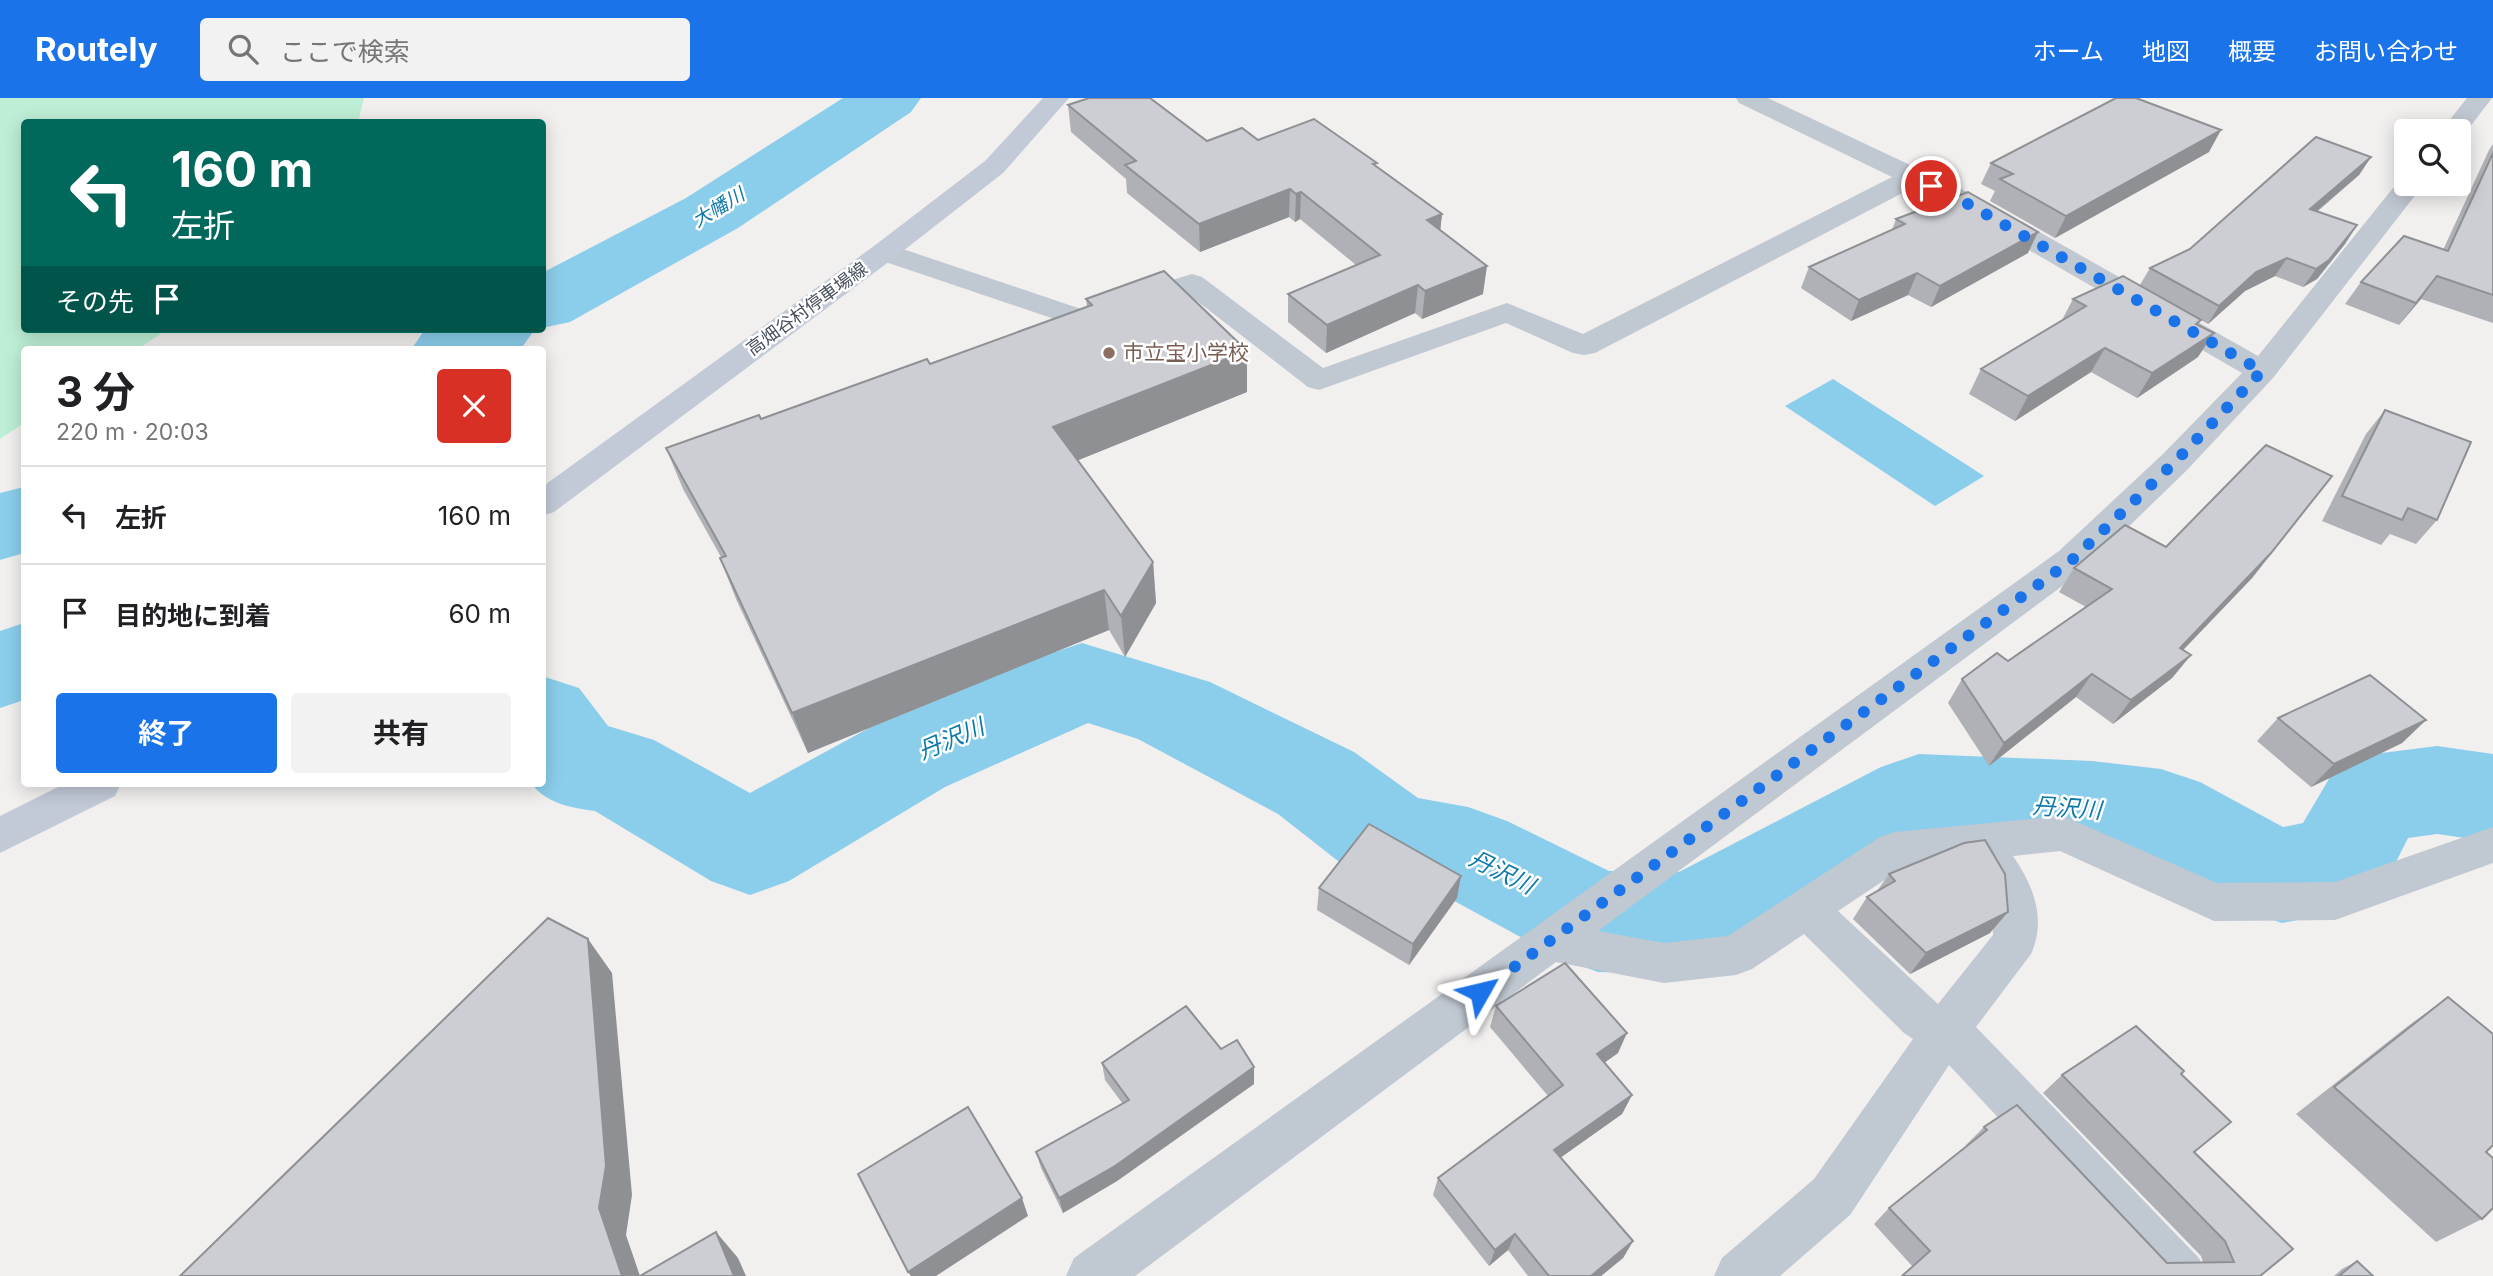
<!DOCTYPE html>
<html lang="ja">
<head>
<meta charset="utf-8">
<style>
  :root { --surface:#fff; --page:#f2f2f2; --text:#202124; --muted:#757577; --line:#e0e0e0; --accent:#1a73e8 }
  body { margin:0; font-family:Inter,"Noto Sans JP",sans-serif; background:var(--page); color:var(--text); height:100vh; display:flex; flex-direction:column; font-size:26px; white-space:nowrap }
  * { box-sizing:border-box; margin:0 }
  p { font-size:23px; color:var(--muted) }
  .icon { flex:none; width:38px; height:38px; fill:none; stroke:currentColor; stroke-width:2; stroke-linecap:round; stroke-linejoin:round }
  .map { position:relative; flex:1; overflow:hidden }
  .details { position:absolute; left:21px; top:248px; width:525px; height:441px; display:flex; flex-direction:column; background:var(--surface); border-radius:7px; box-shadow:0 4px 18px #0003 }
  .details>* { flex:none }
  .banner { position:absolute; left:21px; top:21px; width:525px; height:214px; border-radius:7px; box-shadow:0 4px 18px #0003; background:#00695c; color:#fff; overflow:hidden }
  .buttons { position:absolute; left:2394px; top:21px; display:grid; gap:14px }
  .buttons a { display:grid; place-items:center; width:77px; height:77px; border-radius:7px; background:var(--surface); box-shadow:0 4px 18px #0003; font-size:35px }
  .pin { position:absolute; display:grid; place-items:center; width:60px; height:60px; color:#fff; margin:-30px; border:4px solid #fff; border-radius:50%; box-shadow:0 2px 7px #0007 }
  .me { position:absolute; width:77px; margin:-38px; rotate:53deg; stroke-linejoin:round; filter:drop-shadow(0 0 5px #0008) }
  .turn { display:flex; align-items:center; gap:24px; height:147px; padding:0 35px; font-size:32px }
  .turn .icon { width:91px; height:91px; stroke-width:2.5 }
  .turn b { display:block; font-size:49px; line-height:60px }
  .then { display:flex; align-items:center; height:66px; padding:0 35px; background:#0003; gap:14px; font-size:26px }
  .round { display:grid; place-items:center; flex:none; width:74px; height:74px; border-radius:7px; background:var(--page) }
  .summary { display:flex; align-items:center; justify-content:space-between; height:119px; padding:0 35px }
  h1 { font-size:42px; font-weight:700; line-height:52px }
  .primary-button { display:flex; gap:14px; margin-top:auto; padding:14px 35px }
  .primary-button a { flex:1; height:80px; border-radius:7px; background:var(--accent); color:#fff; font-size:28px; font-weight:700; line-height:80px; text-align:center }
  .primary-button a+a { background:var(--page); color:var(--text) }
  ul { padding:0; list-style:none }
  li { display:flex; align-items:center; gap:21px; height:98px; padding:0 35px; border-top:2px solid var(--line) }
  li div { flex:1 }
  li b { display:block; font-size:26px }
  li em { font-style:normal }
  header { display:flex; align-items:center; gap:42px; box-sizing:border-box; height:98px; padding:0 35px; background:var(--accent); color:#fff }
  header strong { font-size:33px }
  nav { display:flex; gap:38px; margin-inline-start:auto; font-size:24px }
  .search { width:490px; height:63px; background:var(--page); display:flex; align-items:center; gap:18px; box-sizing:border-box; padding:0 24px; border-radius:7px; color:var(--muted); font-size:26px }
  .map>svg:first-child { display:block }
</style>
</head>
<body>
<header>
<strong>Routely</strong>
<div class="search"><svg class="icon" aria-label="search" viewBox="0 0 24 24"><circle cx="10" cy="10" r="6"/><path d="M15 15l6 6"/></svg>ここで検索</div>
<nav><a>ホーム</a><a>地図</a><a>概要</a><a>お問い合わせ</a></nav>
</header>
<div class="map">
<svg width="2493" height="1178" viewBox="0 0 2493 1178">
  <rect width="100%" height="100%" fill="#f2efef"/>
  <!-- green -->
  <path fill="#beefd6" d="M0,0h364l-6,24h-334v207h144l-32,21h-112v73l-24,16z"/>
  <!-- water -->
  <path fill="#8bceeb" d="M1833,281l151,97 -49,30 -150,-100z"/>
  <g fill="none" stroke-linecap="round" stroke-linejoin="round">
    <!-- river -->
    <g fill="#8bceeb" fill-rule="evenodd">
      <path d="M843,0h78l-10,14 -173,116 -168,94 -28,6v-55l144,-75z"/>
      <path d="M431,231h104l-12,17 -8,4h-104l12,-18z"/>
      <path d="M24,389v66l-24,7v-67z"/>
      <path d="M24,525v77l-24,8v-77z"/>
      <path d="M1082,545l128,39 144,70 64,46 50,9 39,14 102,50 70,1 202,-105 38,-13 173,7 69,8 39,13 83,45 20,-4 33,-56 38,-13 63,-8 56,8v88l-56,-8 -29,4 -30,60 -40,14 -56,11 -77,-28 -64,-38 -49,-6 -158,-8 -202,116 -41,15 -93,-2 -41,-15 -112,-61 -54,-11 -39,-13 -74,-58 -140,-75 -50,-16 -143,64 -156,94 -39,14 -39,-14 -116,-70c-23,-3 -50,-8 -63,-27h10v-108l37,12 29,38 46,14 96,53 121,-66 175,-72z"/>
    </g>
    <!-- minor -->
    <g fill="#c0c8d1" fill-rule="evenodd">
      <path d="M1736,0h32l210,99 280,159 143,-178 5,-1v7h18l-151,194 -86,92 -102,99 -487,362 66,12 64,-7 152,-99 15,-5 168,-16 154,67 118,-1 158,-55v36l-158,57 -121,1 -154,-70 -47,5c20,29 34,63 18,98l-55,73 223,231 8,18h-61l-197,-211 -99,150 -70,61h-66l8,-18 92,-79 99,-140 -9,-6 -100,-99 -52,35 -16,6 -72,8 -108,-21 -421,314h-69l8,-18 985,-707 104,-97 79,-81 -284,-164 -44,-22 -319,166 -11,2 -11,-2 -67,-30 -187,67 -11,-3 -120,-93 -107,34 -207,-70 -4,-6 4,-6 10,-3 10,3 187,63 101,-32 10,-3 10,3 121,91 184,-65 76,31 309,-157 -153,-74zM1970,762l21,35 2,40 -55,69 -100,-93 66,-44z"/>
      <path d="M2467,0h25l-29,38 -4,2v-7h-18z"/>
    </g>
    <!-- secondary -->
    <g fill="#c2cad8" fill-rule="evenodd">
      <path d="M1043,0h26l-66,75 -109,85 -340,254 -12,4v-29l332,-241 111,-85z"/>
      <path d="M64,686h57l-6,12 -115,57v-37z"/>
    </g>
  </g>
  <!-- wall -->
  <g fill="#afb1b6">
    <path d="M1068,7l139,36 51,-1 119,27 65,47 -2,17 43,63 -61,25 -7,-6 -89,40 -38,-31v-28l68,-29 -56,-46 -5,3 -6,-5 -89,35 -73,-59 -1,-14 -55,-47z"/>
    <path d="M2493,46v179l-72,-24 -22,26 -54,-21 16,-22 82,-32 46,-100z"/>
    <path d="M2209,54l-154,86 -65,-37 5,-10 -14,-7 10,-21z"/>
    <path d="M2371,59l-12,18 -42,37 40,13 -12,19 -28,35 -14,8 -28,-11 -30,15 -37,33 -7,-4 -3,5v32l-61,41 -46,-26 -76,49 -46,-27 12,-25 81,-49 11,-21 67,-14 10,-17 40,-19z"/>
    <path d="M1896,121l132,34 -97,54 -23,-12 -57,26 -50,-33 8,-21 83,-37z"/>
    <path d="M1086,201l161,93 -169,68 75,102 3,41 -31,54 -16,-27 -301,123 -72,-154 -16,-41 1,-1 -38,-68 -17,-41 95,-29 169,-55 157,-57z"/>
    <path d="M2385,312l52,110 -21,24 -26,-10 -9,11 -59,-24 44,-87z"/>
    <path d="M2166,449l87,30 -70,73 8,5 -19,23 -59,46 -37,-27 -87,69 -41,-63 14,-24 46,-18 78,-54 -27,-15 15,-24z"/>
    <path d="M2278,620l148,2 -24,23 -91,44 -54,-46z"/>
    <path d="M1889,776l101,59 -80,41 -57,-55 14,-22 10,-6z"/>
    <path d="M1319,790l138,10 -48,67 -92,-55z"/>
    <path d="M2448,899l38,155 -4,67 -46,23 -140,-128 112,-88z"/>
    <path d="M1496,908l122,47 -14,10 28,32 -10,19 -61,43 72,84 -10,17 -22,18h-73l-20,-26 -19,16 -56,-71 5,-17 110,-82 -58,-69z"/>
    <path d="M1221,951l33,18v17l-137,97 -54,32 -22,-45 -5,-16 87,-48 -18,-24 -3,-17z"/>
    <path d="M2181,976l13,78 66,124 -347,-9 -39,-43 15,-16 79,-62 -2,-1 18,-18 183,136 36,-1 -2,-6 -158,-163 19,-18z"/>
    <path d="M2357,1163l16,15h-39l8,-7z"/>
  </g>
  <!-- shaded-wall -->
  <g fill="#8f9094">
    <path d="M2221,32l-12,22 -154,86 11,-22z"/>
    <path d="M2371,59l-12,18 -61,52 12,-18z"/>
    <path d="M1290,91l-1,28 -89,35 -1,-28z"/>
    <path d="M1301,94l-1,27 -5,3 1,-28z"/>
    <path d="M1442,116l-3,28 -12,-22z"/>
    <path d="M2357,127l-12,19 -28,35 -14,8 13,-18z"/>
    <path d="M2038,134l-10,21 -97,54 9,-21z"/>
    <path d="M2287,160l-12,18 -30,15 -37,33 11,-18 37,-34z"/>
    <path d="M1487,168l-4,28 -61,25 3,-28z"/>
    <path d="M1917,175l-9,22 -57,26 8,-21z"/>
    <path d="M2437,178l-16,23 -22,26 17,-22z"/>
    <path d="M1418,187l-3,28 -89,40 1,-28z"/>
    <path d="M2214,235l-16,24 -61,41 15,-25z"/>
    <path d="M2105,250l-14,24 -76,49 13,-25z"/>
    <path d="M1247,253v41l-188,76 -6,-41z"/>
    <path d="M2332,378l-79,101 -91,95 18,-24z"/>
    <path d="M1153,464l3,41 -31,54 -4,-41z"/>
    <path d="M1104,492l5,40 -301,123 -16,-40z"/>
    <path d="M2191,557l-19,23 -59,46 18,-24z"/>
    <path d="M2092,576l-16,23 -87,69 15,-23z"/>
    <path d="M2426,622l-24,23 -91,44 23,-23z"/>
    <path d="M1461,778l-4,22 -48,67 4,-21z"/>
    <path d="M2008,814l-18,21 -80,41 16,-21z"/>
    <path d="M588,841l24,34 20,222 -6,40 14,41h-18l-23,-68z"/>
    <path d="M1627,935l-9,20 -30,21 9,-20z"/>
    <path d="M1254,969v17l-137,97 -54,32 -4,-15z"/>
    <path d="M1632,997l-10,19 -76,54 8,-18z"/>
    <path d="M1022,1100l6,18 -92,60h-25l-3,-4z"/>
    <path d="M716,1134l22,26 8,18h-12z"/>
    <path d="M1515,1136l-7,16 -19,16 6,-16z"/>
    <path d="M1633,1143l-10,17 -22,18h-10z"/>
  </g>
  <!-- building -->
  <g fill="#ccced4" stroke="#8f9094" stroke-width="2">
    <path d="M1089,0h61l57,43 35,-13 16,12 56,-21 63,44 -4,1 69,50 -15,6 60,46 -62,25 -7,-6 -91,40 -39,-31 92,-39 -79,-63 -5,2 -6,-5 -91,35 -74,-59 11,-4 -68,-56z"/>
    <path d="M2116,0h20l85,32 -155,86 -66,-37 13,-5 -22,-11z"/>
    <path d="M2316,39l55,20 -61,52 47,16 -28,35 -13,9 -29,-11 -31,14 -37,34 -69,-38 40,-19z"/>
    <path d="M2493,55v142l-56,-19 -21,27 -55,-21 43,-46 44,15z"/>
    <path d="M1968,94l70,40 -98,54 -23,-13 -58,27 -50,-33 96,-43 -9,-5z"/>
    <path d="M1164,173l83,80 -194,76 100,135 -32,54 -17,-26 -312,123 -72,-155 6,-2 -60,-108 93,-33 2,4 166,-60 3,5 162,-59 -6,-6z"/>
    <path d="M2123,178l78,44 -5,4 18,9 -62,40 -47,-25 -77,48 -47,-27 105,-63 -13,-7z"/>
    <path d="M2385,312l86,32 -34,78 -29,-12 -6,12 -60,-24z"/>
    <path d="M2266,347l66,31 -61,77 -91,95 11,7 -60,45 -39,-26 -88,69 -42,-64 35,-26 11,8 104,-72 -38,-21 51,-43 41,22z"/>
    <path d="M2370,577l56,45 -92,44 -56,-46z"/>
    <path d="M1369,726l92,52 -48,68 -94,-56z"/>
    <path d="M1985,742l20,34 3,38 -82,41 -59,-56 28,-16 -6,-7 75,-31z"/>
    <path d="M548,820l40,21 18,227 -7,42 23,68h-442z"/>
    <path d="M1565,865l62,70 -30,21 35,41 -78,55 79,91 -42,35h-42l-34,-42 -20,16 -57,-72 125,-93 -67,-79z"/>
    <path d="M2448,899l45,37v111l-7,7 7,6v50l-11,11 -148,-132z"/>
    <path d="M1186,908l35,43 16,-9 17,27 -139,99 -56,32 -23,-46 93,-52 -27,-37z"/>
    <path d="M2136,928l48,45 -3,3 50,48 -37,30 99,97 -33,27h-358l28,-25 -41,-43 98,-78 -3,-3 33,-22 150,158 67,-1 -9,-21 -163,-166z"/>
    <path d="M968,1009l54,91 -114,74 -50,-98z"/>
    <path d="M716,1134l18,44h-94z"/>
    <path d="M2357,1163l16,15h-34z"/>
  </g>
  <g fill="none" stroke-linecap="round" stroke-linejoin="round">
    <!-- route -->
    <path stroke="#1a73e8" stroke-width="12" stroke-dasharray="0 21.6" d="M1480,894l592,-432 103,-98 87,-91 -294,-167 -37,-18"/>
  </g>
  <!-- markers -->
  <circle fill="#8d6e63" stroke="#fff" stroke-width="2.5" cx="1109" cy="255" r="7"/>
  <g text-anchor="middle" stroke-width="5" stroke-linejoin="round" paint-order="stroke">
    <!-- far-street labels -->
    <g font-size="18" fill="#47505c" stroke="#fff">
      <text transform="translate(807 211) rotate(-36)" y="6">高畑谷村停車場線</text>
    </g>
    <!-- far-water labels -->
    <g font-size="19" font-style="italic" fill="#0d79a9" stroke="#fff">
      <text transform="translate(718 109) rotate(-31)" y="7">大幡川</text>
    </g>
    <!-- education labels -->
    <g font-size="21" fill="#785e54" stroke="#fff" text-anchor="start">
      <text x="1123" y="262">市立宝小学校</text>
    </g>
    <!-- water labels -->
    <g font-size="23" font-style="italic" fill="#0d79a9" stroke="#fff">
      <text transform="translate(951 641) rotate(-23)" y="8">丹沢川</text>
      <text transform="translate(2067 710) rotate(4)" y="8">丹沢川</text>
      <text transform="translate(1502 774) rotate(26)" y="8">丹沢川</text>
    </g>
  </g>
</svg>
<div class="buttons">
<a><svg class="icon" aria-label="search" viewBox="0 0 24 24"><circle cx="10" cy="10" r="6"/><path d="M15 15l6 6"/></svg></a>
</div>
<div class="pin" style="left:1931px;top:88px;background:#d93025"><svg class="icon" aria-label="arrive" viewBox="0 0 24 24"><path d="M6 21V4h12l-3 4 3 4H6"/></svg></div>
<svg class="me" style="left:1480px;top:894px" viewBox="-20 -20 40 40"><path d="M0-17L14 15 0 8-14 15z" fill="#1a73e8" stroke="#fff" stroke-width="4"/></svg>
<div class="banner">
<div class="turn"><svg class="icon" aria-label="left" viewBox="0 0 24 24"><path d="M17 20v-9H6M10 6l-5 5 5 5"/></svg><div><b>160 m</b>左折</div></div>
<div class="then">その先<svg class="icon" aria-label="arrive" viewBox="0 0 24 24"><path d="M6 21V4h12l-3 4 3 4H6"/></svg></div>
</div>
<section class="details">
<div class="summary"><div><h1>3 分</h1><p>220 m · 20:03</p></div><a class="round" style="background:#d93025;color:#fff"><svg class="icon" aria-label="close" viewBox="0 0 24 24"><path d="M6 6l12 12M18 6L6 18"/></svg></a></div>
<ul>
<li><svg class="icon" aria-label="left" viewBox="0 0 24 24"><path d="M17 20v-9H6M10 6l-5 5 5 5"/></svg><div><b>左折</b></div><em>160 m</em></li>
<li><svg class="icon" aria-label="arrive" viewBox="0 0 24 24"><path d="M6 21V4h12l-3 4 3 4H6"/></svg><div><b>目的地に到着</b></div><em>60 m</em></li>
</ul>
<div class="primary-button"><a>終了</a><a>共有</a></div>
</section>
</div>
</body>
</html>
